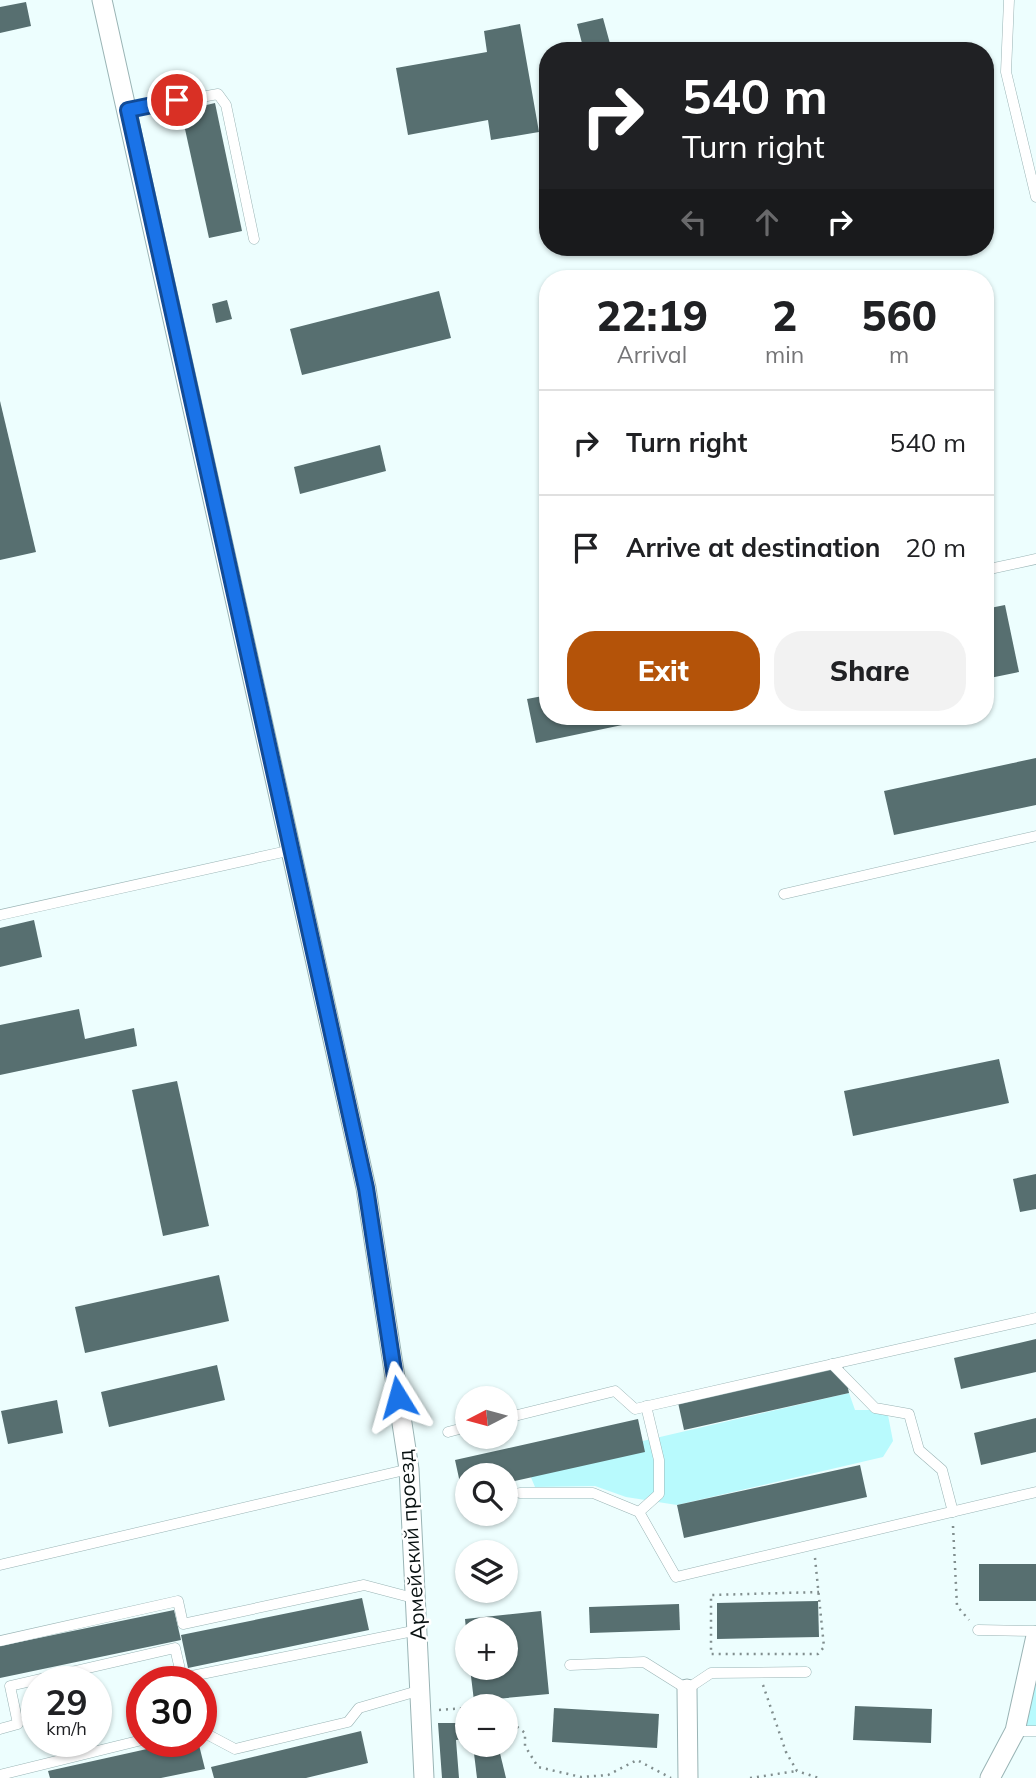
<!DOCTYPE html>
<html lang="en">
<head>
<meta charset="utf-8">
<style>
  :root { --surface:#fff; --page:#f2f2f2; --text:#202124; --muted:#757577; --line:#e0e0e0; --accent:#b45309 }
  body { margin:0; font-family:Mulish,sans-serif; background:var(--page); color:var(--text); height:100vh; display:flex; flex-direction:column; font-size:26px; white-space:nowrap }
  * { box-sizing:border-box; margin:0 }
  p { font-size:23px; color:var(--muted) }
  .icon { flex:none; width:38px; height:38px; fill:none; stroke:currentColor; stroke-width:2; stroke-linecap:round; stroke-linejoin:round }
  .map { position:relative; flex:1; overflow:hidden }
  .side { position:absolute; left:539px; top:270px; width:455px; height:455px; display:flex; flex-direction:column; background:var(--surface); border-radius:28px; box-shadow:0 2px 5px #0004 }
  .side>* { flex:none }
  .guide { position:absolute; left:539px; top:42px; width:455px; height:214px; border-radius:28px; box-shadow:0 2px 5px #0004; background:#202124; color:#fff; overflow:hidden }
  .needle { width:46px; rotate:264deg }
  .buttons { position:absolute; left:455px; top:1386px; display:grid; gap:14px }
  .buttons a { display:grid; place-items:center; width:63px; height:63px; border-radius:50%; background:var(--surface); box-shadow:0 2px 5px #0004; font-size:35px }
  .speed { position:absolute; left:21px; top:1666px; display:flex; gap:14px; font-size:35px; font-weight:700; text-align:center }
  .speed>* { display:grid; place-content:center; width:91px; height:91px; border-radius:50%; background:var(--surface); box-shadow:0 2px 5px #0004; line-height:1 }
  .speed small { font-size:18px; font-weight:400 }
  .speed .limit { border:10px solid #d22; background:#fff; color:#111 }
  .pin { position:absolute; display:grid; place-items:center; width:60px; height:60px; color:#fff; margin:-30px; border:4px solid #fff; border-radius:50%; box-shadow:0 2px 7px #0007 }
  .me { position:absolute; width:77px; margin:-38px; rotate:352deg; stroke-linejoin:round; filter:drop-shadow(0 0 5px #0008) }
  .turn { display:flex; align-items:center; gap:24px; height:147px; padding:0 28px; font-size:32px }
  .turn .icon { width:91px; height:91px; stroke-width:2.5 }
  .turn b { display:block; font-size:49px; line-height:60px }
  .lanes { display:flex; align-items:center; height:66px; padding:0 28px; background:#0003; justify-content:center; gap:35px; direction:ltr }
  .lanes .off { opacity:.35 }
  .eta { display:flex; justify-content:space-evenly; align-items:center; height:119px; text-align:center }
  .eta b { font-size:42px; font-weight:800; line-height:49px }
  .button { display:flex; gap:14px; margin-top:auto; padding:14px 28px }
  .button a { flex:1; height:80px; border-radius:28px; background:var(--accent); color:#fff; font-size:28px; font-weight:800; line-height:80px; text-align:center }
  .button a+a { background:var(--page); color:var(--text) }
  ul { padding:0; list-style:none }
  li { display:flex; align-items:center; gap:21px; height:105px; padding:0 28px; border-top:2px solid var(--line) }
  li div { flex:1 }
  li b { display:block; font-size:26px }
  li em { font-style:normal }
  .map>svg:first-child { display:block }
</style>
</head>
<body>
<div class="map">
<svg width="1036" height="1778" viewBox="0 0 1036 1778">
  <rect width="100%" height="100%" fill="#edfefe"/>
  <!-- green -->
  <g fill="#b8fafd">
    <path d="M849,1393l6,17h32l6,31 -10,16 -206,48 -51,-8 -31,-11 -60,1 -8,-19z"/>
    <path d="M1036,1661v70h-21z"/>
  </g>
  <!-- building -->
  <g fill="#576f70">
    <path d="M26,2l5,24 -31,7v-26z"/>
    <path d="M603,18l9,33h-28l-7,-27z"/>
    <path d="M520,24l19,108 -48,8 -3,-20 -80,15 -12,-67 91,-16 -3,-21z"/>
    <path d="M215,103l27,128 -33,7 -28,-127z"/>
    <path d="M439,291l12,47 -149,37 -12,-46z"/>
    <path d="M227,300l5,19 -16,4 -4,-19z"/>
    <path d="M0,401l36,151 -36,8z"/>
    <path d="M380,445l6,26 -86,23 -6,-27z"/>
    <path d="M1005,605l14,67 -34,7v-70z"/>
    <path d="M548,695v21h102l1,3 -115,24 -9,-44z"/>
    <path d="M1036,758v47l-142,30 -10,-44z"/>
    <path d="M34,920l8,37 -42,10v-39z"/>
    <path d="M79,1009l6,30 49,-11 3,18 -137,29v-50z"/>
    <path d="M999,1059l10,44 -156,33 -9,-45z"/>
    <path d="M177,1081l32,145 -46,10 -31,-146z"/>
    <path d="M1036,1174v35l-16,3 -7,-33z"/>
    <path d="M219,1275l10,46 -144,32 -10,-46z"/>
    <path d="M1036,1339v33l-75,17 -7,-31z"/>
    <path d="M842,1361l7,32 -165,37 -7,-32z"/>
    <path d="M217,1365l8,35 -116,27 -8,-35z"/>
    <path d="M57,1400l6,33 -55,11 -7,-33z"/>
    <path d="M1036,1418v34l-55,13 -7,-32z"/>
    <path d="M638,1419l7,33 -139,31v-8h-39v16l-5,1 -7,-32z"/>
    <path d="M860,1465l7,32 -183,41 -7,-33z"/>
    <rect x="979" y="1564" width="57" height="37"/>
    <path d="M362,1598l7,32 -181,38 -7,-33z"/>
    <path d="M818,1601l1,36 -102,2v-36z"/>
    <path d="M679,1604l1,26 -90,3 -1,-26z"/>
    <path d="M174,1610l7,30 -181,38v-32z"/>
    <path d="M541,1611l8,83 -75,7 -4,-33h36v-39h-40l-1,-10z"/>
    <path d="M855,1706l77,3 -1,34 -78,-3z"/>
    <path d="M554,1708l105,6 -2,34 -105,-6z"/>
    <path d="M438,1723h29v16l-11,1 3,38h-17z"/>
    <path d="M361,1731l7,32 -62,15h-92l-3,-11z"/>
    <path d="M183,1741h15l7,28 -44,9h-111l-2,-7z"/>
    <path d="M473,1745h25l8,33h-29z"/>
  </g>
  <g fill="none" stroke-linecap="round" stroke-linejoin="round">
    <defs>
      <g id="lane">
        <path d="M1009,0l-3,72 30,125"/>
        <path d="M128,110l90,-16 8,11 28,134"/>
        <path d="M985,570l51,-11"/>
        <path d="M784,894l252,-58"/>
        <path d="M0,915l292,-65"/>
        <path d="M832,1364l43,44 34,6 10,36 23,20 11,42"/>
        <path d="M506,1418l109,-27 20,18 401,-91"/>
        <path d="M448,1432l19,-5"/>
        <path d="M520,1493h73l46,19 37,65 360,-85"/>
        <path d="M639,1512l20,-18v-34l-13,-54"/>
        <path d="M0,1565l409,-96"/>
        <path d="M978,1630l58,1"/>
        <path d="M0,1641l178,-40 5,23 181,-39 53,14"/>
        <path d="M570,1665l74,-3 43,27 24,-16 95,-1"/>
        <path d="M0,1729l18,-5 -8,-38 165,-38 7,30 236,-48"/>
        <path d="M201,1731l34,18 113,-27 11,-14 62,-18"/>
        <path d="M1015,1731h21"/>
        <path d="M0,1775l142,-35"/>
      </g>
      <g id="street">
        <path d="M102,0l264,1188 43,281 15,309"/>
        <path d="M687,1689l1,89"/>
        <path d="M990,1778l25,-47 21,-95"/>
      </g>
    </defs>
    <!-- lane casing -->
    <use href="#lane" stroke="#9ab4b5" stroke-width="11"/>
    <!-- street casing -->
    <use href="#street" stroke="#9ab4b5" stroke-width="21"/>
    <!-- path -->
    <g stroke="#818e8e" stroke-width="2.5" stroke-dasharray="2 5" stroke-linecap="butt">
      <path d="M953,1526l4,80 12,14"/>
      <path d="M815,1558l9,89 -6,7h-107v-59l108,-3"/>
      <path d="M763,1685l23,67 11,19 22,7"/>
      <path d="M439,1710l28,-2"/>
      <path d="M506,1718l19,15v13l13,21 43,10 27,-2 29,-15 34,18"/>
      <path d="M750,1778l47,-7"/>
    </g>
    <!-- lane -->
    <use href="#lane" stroke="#fff" stroke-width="10"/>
    <!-- street -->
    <use href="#street" stroke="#fff" stroke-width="19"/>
  </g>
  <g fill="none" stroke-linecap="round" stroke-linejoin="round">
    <defs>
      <path id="route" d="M177,100l-49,10 238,1078 32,209"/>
    </defs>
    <!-- route casing -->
    <use href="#route" stroke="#114b97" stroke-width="18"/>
    <!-- route -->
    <use href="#route" stroke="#1a73e8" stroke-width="12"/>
  </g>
  <g text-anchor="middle" stroke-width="5" stroke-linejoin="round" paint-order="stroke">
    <!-- street labels -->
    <g font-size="21" fill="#071010" stroke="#fff">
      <text transform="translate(412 1545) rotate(-94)" y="7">Армейский проезд</text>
    </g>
  </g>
</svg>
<div class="buttons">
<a><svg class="needle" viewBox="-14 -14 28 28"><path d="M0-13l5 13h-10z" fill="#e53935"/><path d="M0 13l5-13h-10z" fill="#757577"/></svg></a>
<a><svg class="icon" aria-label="search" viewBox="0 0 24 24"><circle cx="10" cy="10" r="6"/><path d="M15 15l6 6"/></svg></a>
<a><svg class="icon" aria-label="layers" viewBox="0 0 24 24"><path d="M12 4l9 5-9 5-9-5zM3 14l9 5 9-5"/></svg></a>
<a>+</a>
<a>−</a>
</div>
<div class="speed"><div>29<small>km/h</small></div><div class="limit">30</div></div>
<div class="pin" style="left:177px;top:100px;background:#d93025"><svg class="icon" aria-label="arrive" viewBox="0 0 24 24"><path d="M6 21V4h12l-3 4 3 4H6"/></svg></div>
<svg class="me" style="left:398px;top:1397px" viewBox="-20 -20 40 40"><path d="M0-17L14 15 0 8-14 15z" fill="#1a73e8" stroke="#fff" stroke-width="4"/></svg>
<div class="guide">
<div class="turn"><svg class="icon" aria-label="right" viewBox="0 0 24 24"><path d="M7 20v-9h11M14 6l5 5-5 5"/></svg><div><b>540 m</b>Turn right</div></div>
<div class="lanes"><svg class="icon off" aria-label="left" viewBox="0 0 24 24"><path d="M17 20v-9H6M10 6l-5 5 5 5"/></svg><svg class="icon off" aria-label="ahead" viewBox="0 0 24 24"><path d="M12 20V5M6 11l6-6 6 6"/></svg><svg class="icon" aria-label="right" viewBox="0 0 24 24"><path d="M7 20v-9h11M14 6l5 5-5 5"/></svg></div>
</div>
<section class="side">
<div class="eta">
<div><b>22:19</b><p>Arrival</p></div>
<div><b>2</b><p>min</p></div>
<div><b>560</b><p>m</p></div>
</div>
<ul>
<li><svg class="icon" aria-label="right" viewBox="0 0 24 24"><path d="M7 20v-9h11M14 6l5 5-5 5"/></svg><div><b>Turn right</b></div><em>540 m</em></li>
<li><svg class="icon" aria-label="arrive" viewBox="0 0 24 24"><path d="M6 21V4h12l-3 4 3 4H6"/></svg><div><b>Arrive at destination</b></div><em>20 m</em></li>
</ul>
<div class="button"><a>Exit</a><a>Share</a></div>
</section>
</div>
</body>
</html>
